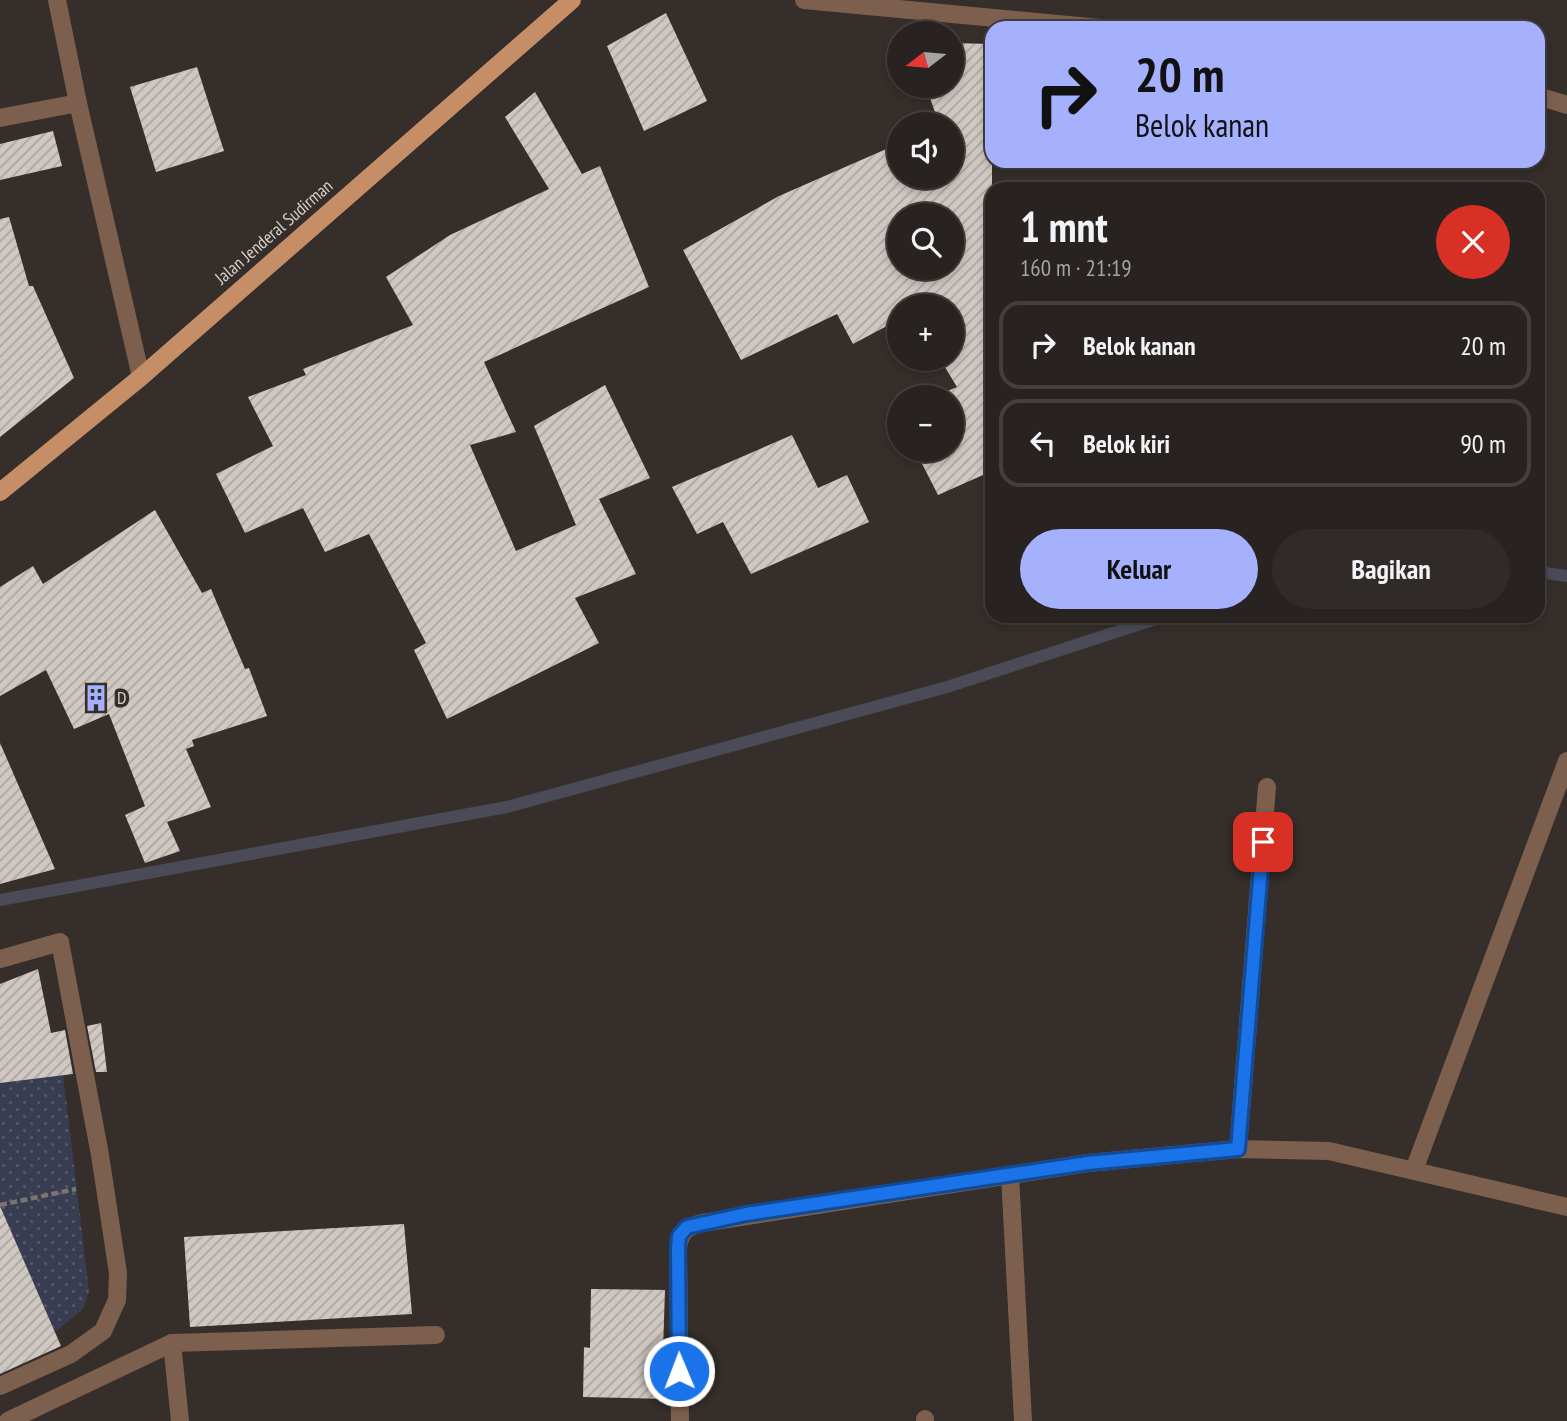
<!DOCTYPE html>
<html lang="id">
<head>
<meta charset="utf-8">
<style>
  :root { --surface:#282220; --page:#302a29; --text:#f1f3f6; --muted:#a5a4a5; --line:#443f3e; --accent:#a5b1fc }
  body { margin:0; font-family:"PT Sans Narrow",sans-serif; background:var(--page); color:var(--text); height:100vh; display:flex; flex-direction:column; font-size:26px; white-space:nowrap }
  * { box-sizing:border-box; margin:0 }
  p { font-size:23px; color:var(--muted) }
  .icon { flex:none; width:38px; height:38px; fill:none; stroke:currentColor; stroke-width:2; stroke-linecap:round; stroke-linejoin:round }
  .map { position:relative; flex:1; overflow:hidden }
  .panel { position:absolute; left:985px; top:182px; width:560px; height:441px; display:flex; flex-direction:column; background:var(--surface); border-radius:21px; box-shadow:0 4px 10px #0003,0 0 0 2px var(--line) }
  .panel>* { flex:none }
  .banner { position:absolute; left:985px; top:21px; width:560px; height:147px; border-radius:21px; box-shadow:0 4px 10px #0003,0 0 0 2px var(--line); background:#a5b1fc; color:#111; overflow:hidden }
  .needle { width:46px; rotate:254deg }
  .buttons { position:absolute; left:887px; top:21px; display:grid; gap:14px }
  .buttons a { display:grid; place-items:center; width:77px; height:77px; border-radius:50%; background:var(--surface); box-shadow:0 4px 10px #0003,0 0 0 2px var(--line); font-size:35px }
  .pin { position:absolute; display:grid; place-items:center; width:60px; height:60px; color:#fff; margin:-30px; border-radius:14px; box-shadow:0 4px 10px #0006 }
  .me { position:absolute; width:77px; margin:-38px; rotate:359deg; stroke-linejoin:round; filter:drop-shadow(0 0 5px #0008) }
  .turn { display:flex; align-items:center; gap:24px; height:147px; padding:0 35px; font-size:32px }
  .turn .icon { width:91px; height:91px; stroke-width:2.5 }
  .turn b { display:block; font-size:49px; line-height:60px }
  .round { display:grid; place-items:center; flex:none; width:74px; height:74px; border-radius:37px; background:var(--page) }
  .summary { display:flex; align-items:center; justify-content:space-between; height:119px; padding:0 35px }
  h1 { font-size:42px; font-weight:700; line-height:52px }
  .action { display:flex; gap:14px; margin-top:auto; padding:14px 35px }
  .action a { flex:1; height:80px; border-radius:42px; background:var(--accent); color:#111; font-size:28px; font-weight:700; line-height:80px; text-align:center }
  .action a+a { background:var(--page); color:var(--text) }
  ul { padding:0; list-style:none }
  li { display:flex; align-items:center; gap:21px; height:88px; margin:0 14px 10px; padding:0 21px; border:4px solid var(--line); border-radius:21px }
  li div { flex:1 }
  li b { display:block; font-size:26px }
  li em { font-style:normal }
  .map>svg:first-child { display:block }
</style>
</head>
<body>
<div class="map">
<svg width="1567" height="1421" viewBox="0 0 1567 1421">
  <defs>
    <pattern id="grass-dots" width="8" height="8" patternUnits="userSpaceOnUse" patternTransform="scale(1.75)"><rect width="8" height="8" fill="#393d52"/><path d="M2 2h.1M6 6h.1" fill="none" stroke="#55586a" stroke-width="1.8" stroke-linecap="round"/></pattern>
    <pattern id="building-hatch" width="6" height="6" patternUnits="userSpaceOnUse" patternTransform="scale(1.75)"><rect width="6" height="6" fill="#cfc7c1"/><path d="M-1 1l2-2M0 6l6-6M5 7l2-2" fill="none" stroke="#aba5a0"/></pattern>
  </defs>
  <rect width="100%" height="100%" fill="#352e2a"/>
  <!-- grass -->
  <path fill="url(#grass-dots)" d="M63,1074l26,217 -6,18 -28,23 -55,-126v-123z"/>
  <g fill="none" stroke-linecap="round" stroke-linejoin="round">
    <!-- stream -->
    <g stroke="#4b4b58" stroke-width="12">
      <path d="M1538,572l29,4"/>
      <path d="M0,900l507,-93 440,-120 218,-71"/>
    </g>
  </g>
  <!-- building -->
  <g fill="url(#building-hatch)" fill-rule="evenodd">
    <path d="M666,13l41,88 -63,30 -37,-85z"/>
    <path d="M952,43l40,1v427l-54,24 -23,-45h37v-53h-19l24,-10 -17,-28h12v-53h-52v13l-47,25 -16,-30 -96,46 -58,-110 96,-54 121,-53v34h52v-53h-13l-13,-38h26zM900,215h52v53h-52z"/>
    <path d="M197,67l27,84 -68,21 -26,-85z"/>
    <path d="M535,92l47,82 18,-8 49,121 -165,75 32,70 -46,13 46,106 60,-26 -42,-99 71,-41 45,93 -51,21 37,75 -61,24 24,45 -152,76 -33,-69 12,-7 -57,-109 -44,18 -22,-44 -58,25 -29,-59 57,-28 -25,-49 58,-22 -3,-6 110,-44 -27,-48 64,-42 99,-46 -44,-72z"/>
    <path d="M53,131l9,35 -62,14v-36z"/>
    <path d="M9,217l20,69h4l41,92 -74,59v-218z"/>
    <path d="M792,435l26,53 29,-13 22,47 -118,52 -28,-52 -26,12 -25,-47z"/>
    <path d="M155,510l47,83 9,-4 34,80 4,-1 18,48 -75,24 2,6 -8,3 25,58 -44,15 13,29 -35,12 -20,-48 20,-9 -36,-92 -35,15 -28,-59 -46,26v-109l33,-21 10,18z"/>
    <path d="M0,743l55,126 -55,15z"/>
    <path d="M38,969l13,64 14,-3 8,44 -73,9v-99z"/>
    <path d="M101,1023l6,49h-11l-9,-46z"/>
    <path d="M0,1206l61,140 -61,28z"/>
    <path d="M404,1224l8,90 -222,13 -6,-90z"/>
    <path d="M591,1289l74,1 -2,61h5v48l-85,-2 1,-50 6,1z"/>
  </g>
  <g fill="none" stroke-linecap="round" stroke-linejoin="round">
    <!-- path -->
    <path stroke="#7b7471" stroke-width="4.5" stroke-dasharray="7 3.5" stroke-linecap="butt" d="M0,1205l76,-16"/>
    <!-- minor -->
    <g stroke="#7c604d" stroke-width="18">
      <path d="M57,0l21,103"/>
      <path d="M804,0l296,28"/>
      <path d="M1538,96l29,9"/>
      <path d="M0,118l78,-15 63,274"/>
      <path d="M0,959l60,-17 40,213 18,118 -1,27 -14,31 -32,23 -71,32"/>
      <path d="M1238,1149l29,-362"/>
      <path d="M1414,1170l153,-409"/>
      <path d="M1010,1175l13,246"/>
      <path d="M925,1419v2"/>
      <path d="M8,1421l164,-78"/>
      <path d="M180,1421l-8,-78 264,-8"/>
      <path d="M680,1421l-2,-173c2,-17 9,-21 24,-25l386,-60 150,-14 91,2 238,56"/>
    </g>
    <!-- major -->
    <path stroke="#c68e67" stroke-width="18" d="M0,492l141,-115 431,-377"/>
  </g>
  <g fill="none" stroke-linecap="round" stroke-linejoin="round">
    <defs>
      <path id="route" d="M679,1371l-1,-123 1,-12 8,-9 59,-13 342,-51 150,-14 25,-307"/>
    </defs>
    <!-- route casing -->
    <use href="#route" stroke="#114b97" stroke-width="18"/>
    <!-- route -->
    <use href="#route" stroke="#1a73e8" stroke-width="12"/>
  </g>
  <!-- icons -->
  <defs>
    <symbol id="building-bare" viewBox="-9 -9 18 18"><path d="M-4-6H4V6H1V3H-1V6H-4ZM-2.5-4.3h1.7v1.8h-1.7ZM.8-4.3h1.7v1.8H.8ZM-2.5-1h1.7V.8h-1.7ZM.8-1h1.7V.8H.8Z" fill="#a5b1fc" stroke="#352e2a" stroke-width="2.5" paint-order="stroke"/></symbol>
  </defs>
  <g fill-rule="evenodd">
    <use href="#building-bare" x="77" y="679" width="38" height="38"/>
  </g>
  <g text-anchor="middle" stroke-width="7" stroke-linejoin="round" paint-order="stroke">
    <!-- street labels -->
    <g font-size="18" fill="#d6d1ce" stroke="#352e2a">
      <text transform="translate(274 232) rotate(-41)" y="6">Jalan Jenderal Sudirman</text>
    </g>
    <!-- poi labels -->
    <g font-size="18" fill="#d6d1ce" stroke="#352e2a" text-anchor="start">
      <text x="117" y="704">D</text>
    </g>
  </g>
</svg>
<div class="buttons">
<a><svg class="needle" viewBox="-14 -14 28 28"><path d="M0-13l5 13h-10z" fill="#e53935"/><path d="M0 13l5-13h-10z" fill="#a5a4a5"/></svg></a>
<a><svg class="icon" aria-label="sound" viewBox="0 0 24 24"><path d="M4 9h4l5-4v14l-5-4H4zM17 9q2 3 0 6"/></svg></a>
<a><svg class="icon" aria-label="search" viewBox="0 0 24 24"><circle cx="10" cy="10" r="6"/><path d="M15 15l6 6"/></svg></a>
<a>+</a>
<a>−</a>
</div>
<div class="pin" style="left:1263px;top:842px;background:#d93025"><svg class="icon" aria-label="arrive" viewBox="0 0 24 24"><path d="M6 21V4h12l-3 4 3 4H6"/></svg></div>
<svg class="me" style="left:679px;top:1371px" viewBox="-20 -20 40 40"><circle r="17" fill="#1a73e8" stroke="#fff" stroke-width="3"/><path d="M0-11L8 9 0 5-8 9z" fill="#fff"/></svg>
<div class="banner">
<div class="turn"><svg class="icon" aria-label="right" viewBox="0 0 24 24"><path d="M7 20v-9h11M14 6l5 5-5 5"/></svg><div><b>20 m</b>Belok kanan</div></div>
</div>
<section class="panel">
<div class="summary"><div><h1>1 mnt</h1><p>160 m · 21:19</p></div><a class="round" style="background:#d93025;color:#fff"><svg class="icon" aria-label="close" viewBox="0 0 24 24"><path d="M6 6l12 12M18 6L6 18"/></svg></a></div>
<ul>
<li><svg class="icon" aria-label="right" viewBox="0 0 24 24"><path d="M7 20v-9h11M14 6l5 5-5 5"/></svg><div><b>Belok kanan</b></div><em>20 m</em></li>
<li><svg class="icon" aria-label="left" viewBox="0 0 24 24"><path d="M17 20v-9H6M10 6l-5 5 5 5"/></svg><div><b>Belok kiri</b></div><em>90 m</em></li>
</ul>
<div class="action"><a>Keluar</a><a>Bagikan</a></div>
</section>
</div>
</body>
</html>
